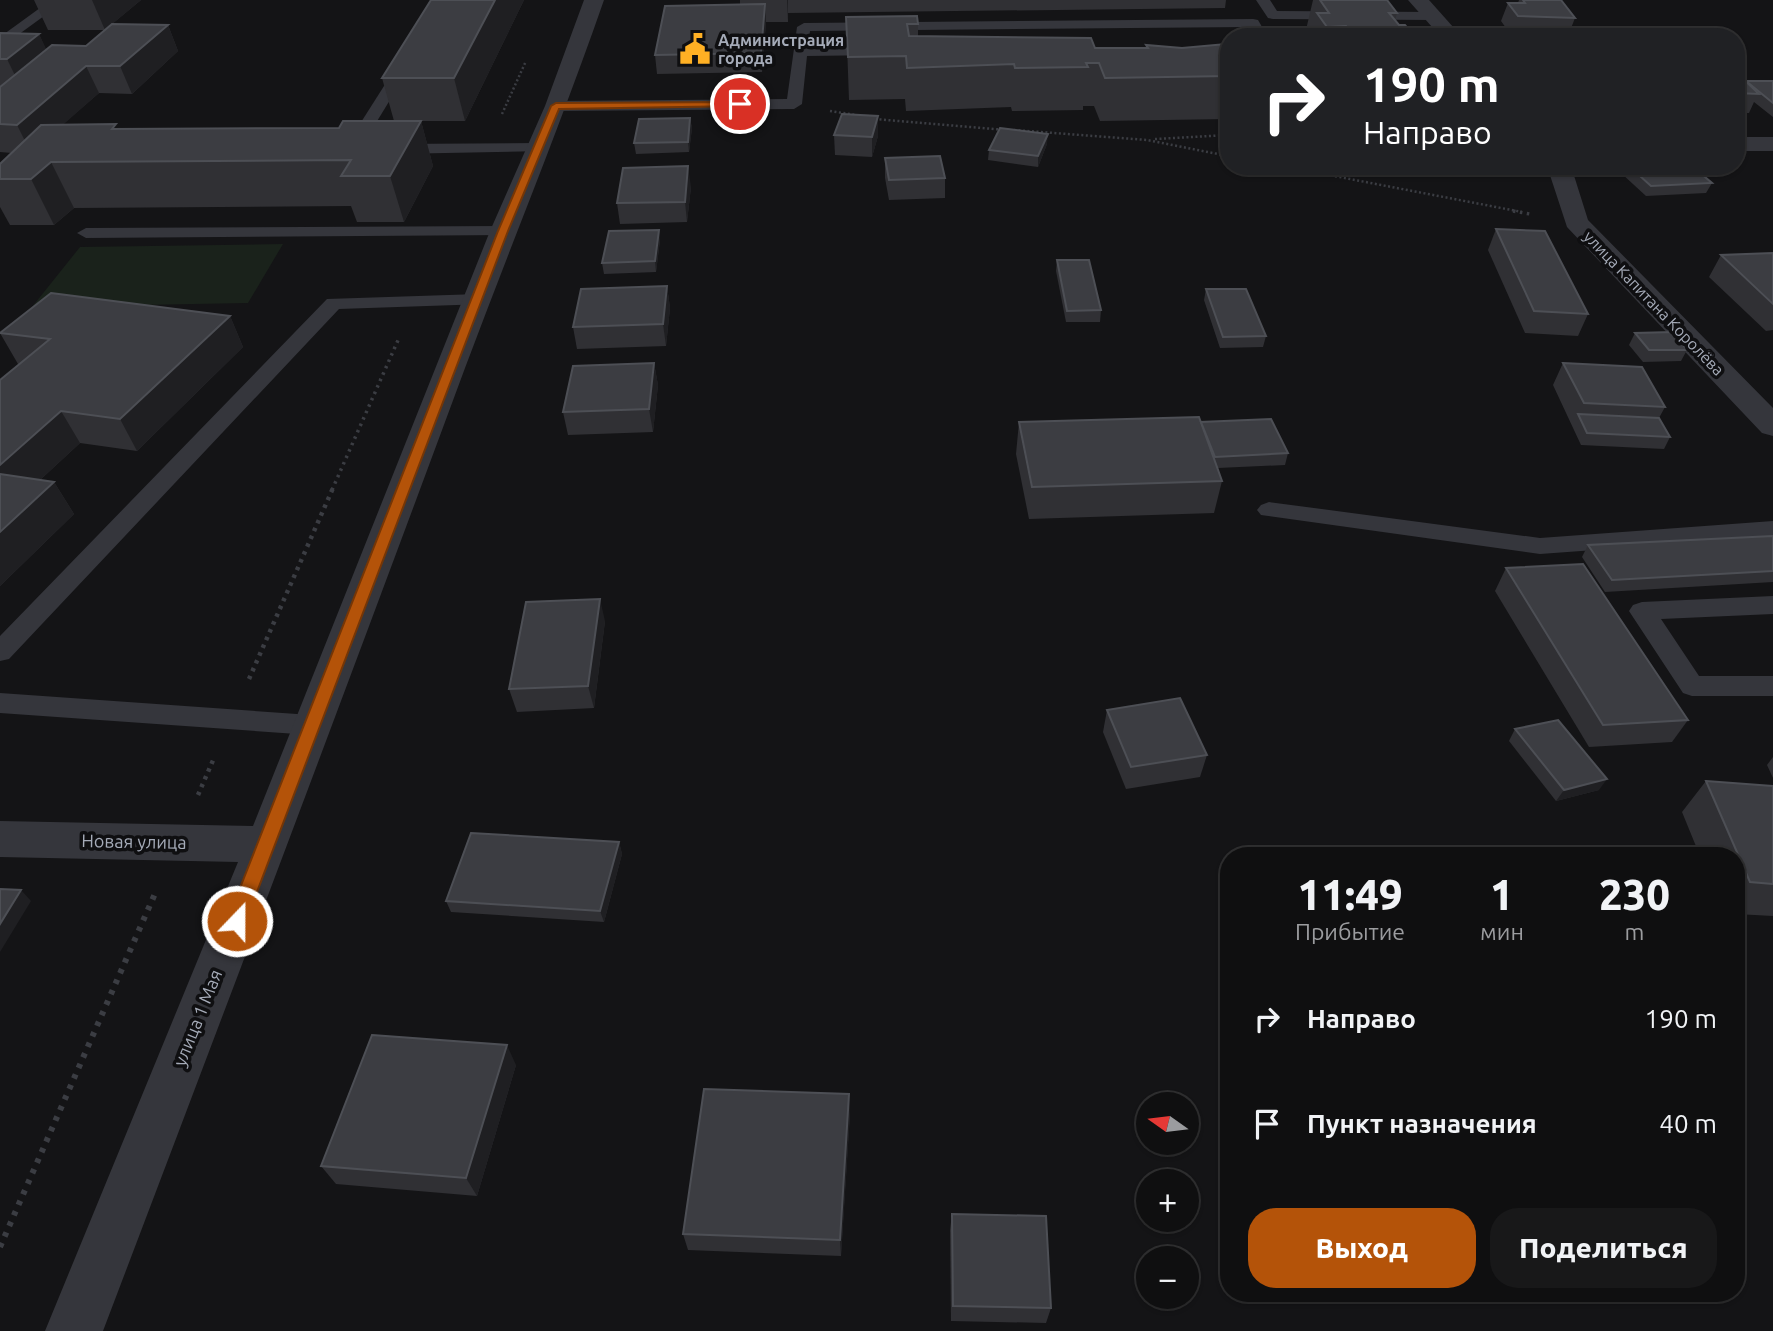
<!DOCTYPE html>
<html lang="ru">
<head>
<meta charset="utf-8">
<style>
  :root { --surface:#0f0f10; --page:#181819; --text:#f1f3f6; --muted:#9b9c9f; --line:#2f2f30; --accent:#b45309 }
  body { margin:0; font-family:Ubuntu,sans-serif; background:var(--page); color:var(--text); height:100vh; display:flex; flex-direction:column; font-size:26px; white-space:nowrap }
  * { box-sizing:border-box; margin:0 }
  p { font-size:23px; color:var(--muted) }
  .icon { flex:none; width:38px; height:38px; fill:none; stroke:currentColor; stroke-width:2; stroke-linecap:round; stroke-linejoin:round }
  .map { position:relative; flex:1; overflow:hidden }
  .side { position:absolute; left:1220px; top:847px; width:525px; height:455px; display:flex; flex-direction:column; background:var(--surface); border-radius:28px; box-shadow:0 2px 5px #0004,0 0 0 2px var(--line) }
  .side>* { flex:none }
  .banner { position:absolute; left:1220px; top:28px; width:525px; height:147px; border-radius:28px; box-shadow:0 2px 5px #0004,0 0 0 2px var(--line); background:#202124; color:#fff; overflow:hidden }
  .needle { width:46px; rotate:284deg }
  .tools { position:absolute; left:1136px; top:1092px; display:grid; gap:14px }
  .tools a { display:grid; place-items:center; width:63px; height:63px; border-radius:50%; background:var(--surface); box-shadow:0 2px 5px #0004,0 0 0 2px var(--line); font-size:35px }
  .pin { position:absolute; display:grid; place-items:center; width:60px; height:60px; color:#fff; margin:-30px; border:4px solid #fff; border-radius:50%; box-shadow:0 2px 7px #0007 }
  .me { position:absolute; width:77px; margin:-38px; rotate:22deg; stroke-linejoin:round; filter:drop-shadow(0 0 5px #0008) }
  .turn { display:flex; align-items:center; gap:24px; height:147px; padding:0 28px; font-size:32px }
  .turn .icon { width:91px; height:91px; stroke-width:2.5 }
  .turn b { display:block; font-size:49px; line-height:60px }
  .eta { display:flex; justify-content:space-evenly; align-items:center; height:119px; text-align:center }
  .eta b { font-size:42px; font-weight:800; line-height:49px }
  .action { display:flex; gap:14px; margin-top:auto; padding:14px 28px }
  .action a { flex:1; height:80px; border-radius:28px; background:var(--accent); color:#fff; font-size:28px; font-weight:800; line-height:80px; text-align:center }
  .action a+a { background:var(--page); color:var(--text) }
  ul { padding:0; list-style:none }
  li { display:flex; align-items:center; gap:21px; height:105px; padding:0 28px }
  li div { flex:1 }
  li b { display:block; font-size:26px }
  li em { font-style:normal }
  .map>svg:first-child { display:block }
</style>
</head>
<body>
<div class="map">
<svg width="1773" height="1331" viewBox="0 0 1773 1331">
  <rect width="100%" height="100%" fill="#141416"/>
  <!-- green -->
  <path fill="#1a221b" d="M283,244l-35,59 -216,4 48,-60z"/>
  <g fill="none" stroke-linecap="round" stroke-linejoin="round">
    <!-- path-far3 -->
    <g stroke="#3b3d43" stroke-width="2.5" stroke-dasharray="2 2.5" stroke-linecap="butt">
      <path d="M830,111l26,4"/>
      <path d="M502,114l24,-53"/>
      <path d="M875,119l131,11"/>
      <path d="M1014,130l133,10 81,16"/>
      <path d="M1155,139l73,-4"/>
      <path d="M1282,166l240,46"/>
    </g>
    <!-- path-far2 -->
    <g stroke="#3b3d43" stroke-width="3.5" stroke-dasharray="2.5 4.5" stroke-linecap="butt">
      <path d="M1513,211l17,3"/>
      <path d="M332,490l67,-152"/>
    </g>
    <!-- path-far1 -->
    <g stroke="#3b3d43" stroke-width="4.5" stroke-dasharray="3.5 5" stroke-linecap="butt">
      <path d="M249,679l84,-191"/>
      <path d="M198,795l16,-37"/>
    </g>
    <!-- path -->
    <path stroke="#3b3d43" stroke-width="6" stroke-dasharray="4.5 7" stroke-linecap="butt" d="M0,1247l157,-358"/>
    <!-- service -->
    <g fill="#35363c" fill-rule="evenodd">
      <path d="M51,0h15l-66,48v-11z"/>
      <path d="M1256,0h14l7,11 156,1 7,4 -7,4 -160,-1 -5,-1z"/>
      <path d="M1253,19l5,1 10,17h-14l-6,-10 -438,4 -2,17 75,-1 7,4 -7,4 -76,1 -5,48 -8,5 -238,2 -8,-5 8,-5 231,-2 10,-72 7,-4z"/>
      <path d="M405,60l7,4 -52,85 -8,5 -6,-2 -2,-3 54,-85z"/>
      <path d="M539,143l8,5 -2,3 -151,3 -8,-5 8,-5z"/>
      <path d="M503,226l6,1 3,4 -3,4 -423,3 -9,-5 9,-5z"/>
      <path d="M479,294l10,6 -3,4 -147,5 -330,350 -9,2v-25l327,-337z"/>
      <path d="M1269,502l271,36 233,-17v16l-233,17 -279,-39 -4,-5 4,-5z"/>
      <path d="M1773,596v18l-112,5 38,57h74v20h-81l-9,-3 -54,-82 4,-6 9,-3z"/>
      <path d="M0,693l311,22 10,3 4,7 -4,7 -10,3 -311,-22z"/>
    </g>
    <!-- minor -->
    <g fill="#35363c" fill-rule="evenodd">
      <path d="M584,0h20c-43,124 -93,245 -139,368 -119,322 -240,642 -362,963h-58l193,-469 -238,-5v-36l253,5 237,-595 55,-125z"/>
      <path d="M1408,0h21l33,37h-21z"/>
      <rect x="1736" y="137" width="37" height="14"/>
      <path d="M1547,166h24l17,54 185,188v28l-11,-3 -195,-206z"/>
    </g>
  </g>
  <!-- wall -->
  <g fill="#303034">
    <path d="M34,0h107l-29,24 56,1 10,26 -46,43 -33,-1 -36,31 55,5 221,-1 55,-7 -12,-43 49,-78h93l-59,121h-44l12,45 -29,56h-47l-6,-16 -277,2 -20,17h-44l-10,-18v-43l12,-11 -12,-1v-119l39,1 7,16 40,-4 18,-16h-56z"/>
    <path d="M740,0h486l-1,8 -437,5v9h-22l-4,50 -105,2 -2,-19 85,-50z"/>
    <path d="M1313,0h74l10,13 -2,8 4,4 16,12h-108l-2,-3z"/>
    <path d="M1519,0h42l14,18 -7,18 -53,1v-2h-4l-10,-14 7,-18h10z"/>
    <path d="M846,17l72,7v12l177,12h51v-3l36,3 46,-1v72l-128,2 -6,-15h-11v4l-71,1 -1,-4 -105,4 -1,-12 -56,1z"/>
    <path d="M1736,72l10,9h27v36l-19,-15 -5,11h-13z"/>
    <path d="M878,116v20l-6,21 -37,-2 -1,-20z"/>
    <path d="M690,118l2,10 -3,24 -53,2 -2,-11z"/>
    <path d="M1047,144l-9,23 -50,-7 1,-10z"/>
    <path d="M885,158l60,20v20l-56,2 -4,-22z"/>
    <path d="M1624,166h68l20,17 -6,10 -60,3 -25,-23z"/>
    <path d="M691,187l-4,35 -67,2 -3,-21z"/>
    <path d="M1496,229l92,85 -10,22 -53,-3 -37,-83z"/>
    <path d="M660,240l-4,32 -52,2 -2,-11z"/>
    <path d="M1773,253v77l-7,1 -57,-54 12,-22z"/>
    <path d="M1057,260l44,50 -1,12h-34l-10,-51z"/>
    <path d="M667,286l3,22 -4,38 -89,3 -4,-22z"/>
    <path d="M1206,289l60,47 -3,11 -43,1 -16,-48z"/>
    <path d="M230,316l13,31 -106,104 -57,-8 -40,37 14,2 20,32 -74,72v-206l20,-16h-2l-18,-31z"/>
    <path d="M1635,333l52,17 -6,11 -38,1 -14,-17z"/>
    <path d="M654,363l4,22 -5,47 -85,3 -5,-23z"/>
    <path d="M1563,363l102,44 -6,11 11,19 -6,12 -83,-4 -28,-60z"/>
    <path d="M1019,422h182l87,31 -3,12 -67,3 4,13 -8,32 -185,6 -13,-65z"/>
    <path d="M1773,536v46l-168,10 -23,-35 6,-12z"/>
    <path d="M1506,568l182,152 -16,22 -83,5 -94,-156z"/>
    <path d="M605,621l-11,87 -77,4 -8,-23z"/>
    <path d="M1107,710l100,45 -7,22 -74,12 -23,-57z"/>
    <path d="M1515,729l84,61 -43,11 -47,-60z"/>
    <path d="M1773,757v21l-6,-13z"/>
    <path d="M1706,781l67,5v130l-37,-2v-58h-36l-18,-44z"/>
    <path d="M619,842l3,12 -18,68 -153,-10 -5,-11z"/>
    <path d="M516,1065l-39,131 -141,-12 -15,-18z"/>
    <path d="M850,1113l-9,143 -153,-6 -5,-16z"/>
    <path d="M952,1214l99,94 -5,15 -95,-2 -1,-91z"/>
  </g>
  <!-- shaded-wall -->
  <g fill="#1f1f22">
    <path d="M92,0h49l-36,30z"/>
    <path d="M495,0h29l-59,121 -11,-43z"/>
    <path d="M787,0h1v22z"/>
    <path d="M765,4l1,18 -4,50 -1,-19z"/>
    <path d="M168,25l10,26 -46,43 -12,-28z"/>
    <path d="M39,34l20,42 -31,26 -21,-43z"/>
    <path d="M86,66l13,27 -68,60 -14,-28z"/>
    <path d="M878,116v20l-6,21v-20z"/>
    <path d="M690,118l2,10 -3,24 -1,-10z"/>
    <path d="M421,121l12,45 -29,56 -14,-46z"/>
    <path d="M1048,134l-1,10 -9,23v-11z"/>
    <path d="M51,162l23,46 -20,17 -23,-46z"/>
    <path d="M688,166l3,21 -4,35 -2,-20z"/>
    <path d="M659,230l1,10 -4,32 -1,-11z"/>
    <path d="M667,286l3,22 -4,38 -3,-22z"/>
    <path d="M230,316l13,31 -106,104 -17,-32z"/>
    <path d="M654,363l4,22 -5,47 -4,-23z"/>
    <path d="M61,411l19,32 -67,62 -13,-21v-19z"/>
    <path d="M54,482l20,32 -74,72v-54z"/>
    <path d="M600,599l5,22 -11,87 -6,-22z"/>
    <path d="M1607,779l-8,11 -43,11 8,-11z"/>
    <path d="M619,842l3,12 -18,68 -4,-11z"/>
    <path d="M21,890l10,11 -31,51v-28z"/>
    <path d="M507,1045l9,20 -39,131 -11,-18z"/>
    <path d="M849,1094l1,19 -9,143 -1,-16z"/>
  </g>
  <!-- building -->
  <g fill="#3c3d42" stroke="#4d4f55" stroke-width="2">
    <path d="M431,0h64l-41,78h-72z"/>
    <path d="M1320,0h67l10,13h-8l10,12h6l10,12h-71l-3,-4h10l-5,-7 -19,1 -10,-14h12z"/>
    <path d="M1523,0h38l14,18 -57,-2 -10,-13h17z"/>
    <path d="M765,4l-4,49 -106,2 10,-49z"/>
    <path d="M917,16l1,8h-11l2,12 182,2 4,10h53l-2,-3 36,3 44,-4 2,3v29l-123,2 -6,-15h-13l2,4 -73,1 -1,-4 -107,4 -1,-12 -58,1 -2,-40z"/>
    <path d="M112,24l56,1 -48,41h-34l-69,59 -17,-1v-37l52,-42 34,1z"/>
    <path d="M1518,27h30l7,10h-30z"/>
    <path d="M0,33l39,1 -32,25h-7z"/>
    <path d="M1736,72l23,22 -23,-1z"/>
    <path d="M1746,81h27v22z"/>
    <path d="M842,114l36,2 -6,21 -38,-2z"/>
    <path d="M690,118l-2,24 -54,1 5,-24z"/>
    <path d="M343,121h78l-31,55h-49l10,-16 -300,2 -20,17h-31v-15l41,-39 75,-1 -4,5 227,-1z"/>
    <path d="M1000,128l48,6 -10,22 -49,-6z"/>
    <path d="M940,156l5,22 -56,2 -4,-22z"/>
    <path d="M688,166l-3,36 -68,1 6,-35z"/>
    <path d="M1629,166h63l20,17 -61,3z"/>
    <path d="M1496,229l49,2 43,83 -54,-3z"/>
    <path d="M659,230l-4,31 -53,2 7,-32z"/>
    <path d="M1773,253v51l-52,-49z"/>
    <path d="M1057,260h32l12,50 -34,1z"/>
    <path d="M667,286l-4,38 -90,3 8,-38z"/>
    <path d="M1206,289h40l20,47 -43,1z"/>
    <path d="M51,293l179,23 -110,103 -59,-8 -61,54v-85l50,-41 -50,-6z"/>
    <path d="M1673,332l14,18h-38l-14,-17z"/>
    <path d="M654,363l-5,46 -86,3 10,-46z"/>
    <path d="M1563,363l79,4 23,40 -81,-4z"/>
    <path d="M1578,414l81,4 11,19 -83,-4z"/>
    <path d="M1199,417l23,64 -190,6 -13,-65z"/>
    <path d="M1271,419l17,34 -73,4 -14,-35z"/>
    <path d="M0,474l54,8 -54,50z"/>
    <path d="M1773,536v35l-161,9 -24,-35z"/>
    <path d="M1583,564l105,156 -85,5 -97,-157z"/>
    <path d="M600,599l-12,87 -79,3 17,-87z"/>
    <path d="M1180,698l27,57 -76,12 -24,-57z"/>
    <path d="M1558,720l49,59 -43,11 -49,-61z"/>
    <path d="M1706,781l67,5v98l-23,-2z"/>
    <path d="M471,833l148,9 -19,69 -154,-10z"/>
    <path d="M0,889l21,1 -21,34z"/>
    <path d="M372,1035l135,10 -41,133 -145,-12z"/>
    <path d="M704,1089l145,5 -9,146 -157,-6z"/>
    <path d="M952,1214l94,2 5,92 -98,-2z"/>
  </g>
  <!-- route -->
  <path fill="#b45309" stroke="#753606" stroke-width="2" d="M740,102l3,4 -184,3 -51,122 -262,690 -3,6h-13l-3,-6 271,-690 53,-125 5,-3z"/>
  <!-- icons -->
  <defs>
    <symbol id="civic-bare" viewBox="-9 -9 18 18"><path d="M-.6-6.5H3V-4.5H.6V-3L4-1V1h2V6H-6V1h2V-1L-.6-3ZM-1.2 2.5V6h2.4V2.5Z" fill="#ffb024" stroke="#0f0f11" stroke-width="2.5" paint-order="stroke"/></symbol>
  </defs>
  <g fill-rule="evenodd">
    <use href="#civic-bare" x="673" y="27" width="44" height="44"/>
  </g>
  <g text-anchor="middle" stroke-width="7" stroke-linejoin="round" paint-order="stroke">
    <!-- far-poi labels -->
    <g font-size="16" font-weight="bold" fill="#a5abb8" stroke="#0f0f11" text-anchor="start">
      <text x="718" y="46">Администрация<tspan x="718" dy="18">города</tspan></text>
    </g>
    <!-- far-street labels -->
    <g font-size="16" fill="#a5abb8" stroke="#0f0f11">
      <text transform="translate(1654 303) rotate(46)" y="6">улица Капитана Королёва</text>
    </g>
    <!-- street labels -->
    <g font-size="18" fill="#a5abb8" stroke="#0f0f11">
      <text transform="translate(134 842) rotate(1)" y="6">Новая улица</text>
      <text transform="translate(198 1018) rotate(-68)" y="6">улица 1 Мая</text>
    </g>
  </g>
</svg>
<div class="tools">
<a><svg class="needle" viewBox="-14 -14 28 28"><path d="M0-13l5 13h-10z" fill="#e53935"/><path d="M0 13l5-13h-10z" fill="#9b9c9f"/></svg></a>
<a>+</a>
<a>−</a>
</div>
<div class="pin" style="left:740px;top:104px;background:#d93025"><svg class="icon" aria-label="arrive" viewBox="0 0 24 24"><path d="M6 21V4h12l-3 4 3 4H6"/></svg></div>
<svg class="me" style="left:237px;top:921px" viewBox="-20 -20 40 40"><circle r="17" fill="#b45309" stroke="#fff" stroke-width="3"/><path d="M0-11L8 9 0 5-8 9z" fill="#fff"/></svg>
<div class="banner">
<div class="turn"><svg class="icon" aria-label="right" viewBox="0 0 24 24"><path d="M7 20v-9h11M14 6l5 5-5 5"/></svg><div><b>190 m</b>Направо</div></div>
</div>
<section class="side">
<div class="eta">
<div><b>11:49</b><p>Прибытие</p></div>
<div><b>1</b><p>мин</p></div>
<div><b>230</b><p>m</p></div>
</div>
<ul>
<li><svg class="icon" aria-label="right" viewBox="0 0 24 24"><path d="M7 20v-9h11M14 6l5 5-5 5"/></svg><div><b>Направо</b></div><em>190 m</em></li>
<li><svg class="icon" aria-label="arrive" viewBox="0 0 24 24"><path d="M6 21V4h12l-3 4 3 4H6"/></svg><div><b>Пункт назначения</b></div><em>40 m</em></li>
</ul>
<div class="action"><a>Выход</a><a>Поделиться</a></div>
</section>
</div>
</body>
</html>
